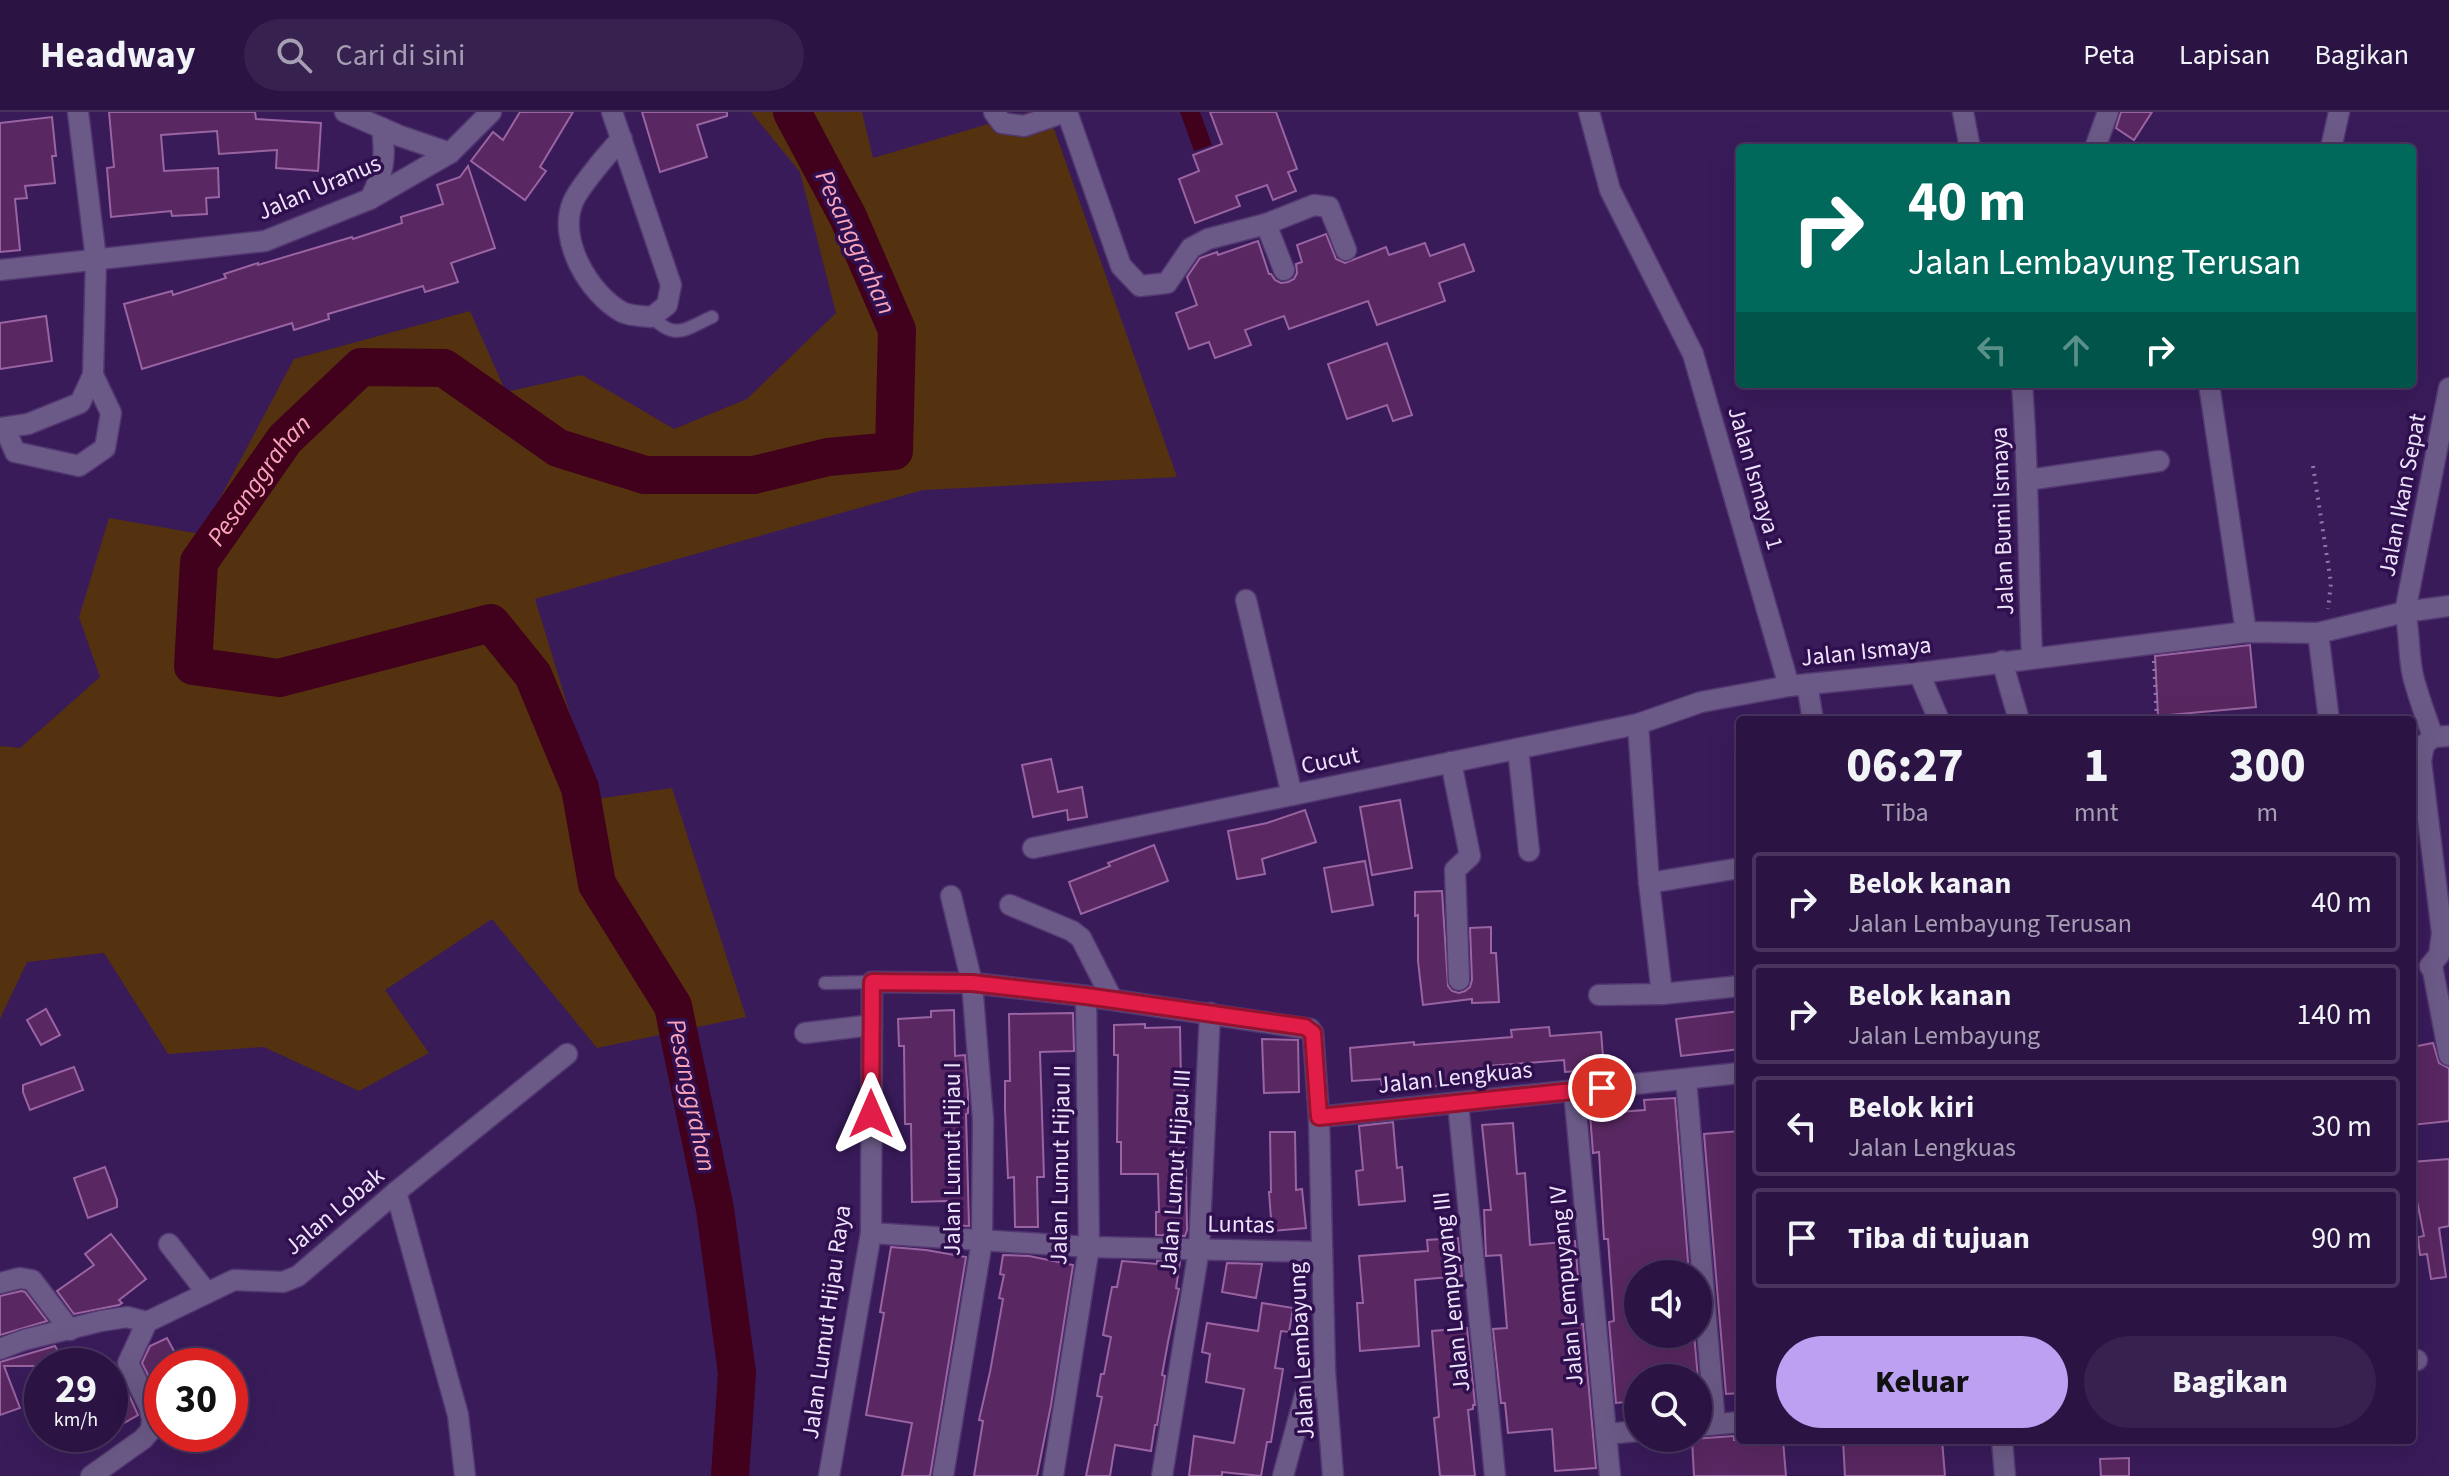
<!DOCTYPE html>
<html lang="id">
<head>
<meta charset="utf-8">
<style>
  :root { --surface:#2b1444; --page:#37214f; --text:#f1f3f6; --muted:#a69eb2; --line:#47335d; --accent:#bca0f2 }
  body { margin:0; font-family:"Source Sans 3",sans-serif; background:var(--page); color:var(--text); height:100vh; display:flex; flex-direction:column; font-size:30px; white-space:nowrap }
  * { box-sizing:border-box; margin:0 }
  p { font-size:26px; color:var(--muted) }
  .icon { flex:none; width:44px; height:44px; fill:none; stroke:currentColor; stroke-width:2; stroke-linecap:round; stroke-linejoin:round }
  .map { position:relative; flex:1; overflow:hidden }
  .details { position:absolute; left:1736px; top:604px; width:680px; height:728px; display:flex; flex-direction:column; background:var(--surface); border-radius:8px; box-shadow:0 8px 32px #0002,0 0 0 2px var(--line) }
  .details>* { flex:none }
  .guide { position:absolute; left:1736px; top:32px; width:680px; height:244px; border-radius:8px; box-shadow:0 8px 32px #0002,0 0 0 2px var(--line); background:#00695c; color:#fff; overflow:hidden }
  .tools { position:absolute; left:1624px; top:1148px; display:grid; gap:16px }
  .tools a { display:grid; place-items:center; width:88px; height:88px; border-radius:50%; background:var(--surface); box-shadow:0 8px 32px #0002,0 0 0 2px var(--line); font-size:40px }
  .speed { position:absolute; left:24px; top:1236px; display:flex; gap:16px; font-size:40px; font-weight:700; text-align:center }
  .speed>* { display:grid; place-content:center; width:104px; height:104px; border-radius:50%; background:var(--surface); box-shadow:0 8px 32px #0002,0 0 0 2px var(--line); line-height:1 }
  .speed small { font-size:20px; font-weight:400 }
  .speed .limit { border:12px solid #d22; background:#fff; color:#111 }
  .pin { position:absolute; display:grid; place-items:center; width:68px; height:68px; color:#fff; margin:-34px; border:4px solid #fff; border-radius:50%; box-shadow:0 2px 8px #0007 }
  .me { position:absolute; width:88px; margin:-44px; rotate:0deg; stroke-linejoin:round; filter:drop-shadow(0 0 6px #0008) }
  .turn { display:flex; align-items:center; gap:28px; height:168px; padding:0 40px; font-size:36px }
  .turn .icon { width:104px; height:104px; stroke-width:2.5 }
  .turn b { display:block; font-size:56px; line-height:68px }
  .lanes { display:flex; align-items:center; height:76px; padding:0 40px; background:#0003; justify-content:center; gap:40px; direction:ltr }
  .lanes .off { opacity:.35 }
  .eta { display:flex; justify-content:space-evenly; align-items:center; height:136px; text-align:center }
  .eta b { font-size:48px; font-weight:800; line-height:56px }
  .primary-button { display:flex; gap:16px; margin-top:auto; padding:16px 40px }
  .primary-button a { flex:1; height:92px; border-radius:48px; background:var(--accent); color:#111; font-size:32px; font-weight:800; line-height:92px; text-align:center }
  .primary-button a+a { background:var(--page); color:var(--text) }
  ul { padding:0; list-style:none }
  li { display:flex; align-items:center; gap:24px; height:100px; margin:0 16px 12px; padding:0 24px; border:4px solid var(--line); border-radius:8px }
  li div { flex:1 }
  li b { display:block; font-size:30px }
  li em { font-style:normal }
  header { display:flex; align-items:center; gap:48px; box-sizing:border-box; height:112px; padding:0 40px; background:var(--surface); border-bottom:2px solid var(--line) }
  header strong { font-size:38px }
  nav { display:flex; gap:44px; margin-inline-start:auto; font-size:28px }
  .search { width:560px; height:72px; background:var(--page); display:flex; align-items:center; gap:20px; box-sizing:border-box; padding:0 28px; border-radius:44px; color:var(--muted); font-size:30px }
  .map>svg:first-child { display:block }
</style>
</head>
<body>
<header>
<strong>Headway</strong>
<div class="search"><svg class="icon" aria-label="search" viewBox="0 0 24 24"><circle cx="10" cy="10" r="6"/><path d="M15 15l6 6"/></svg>Cari di sini</div>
<nav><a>Peta</a><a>Lapisan</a><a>Bagikan</a></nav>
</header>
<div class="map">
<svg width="2449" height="1364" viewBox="0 0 2449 1364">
  <rect width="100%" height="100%" fill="#391b5a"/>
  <!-- green -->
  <path fill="#54310f" d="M751,0h111l11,46 156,-46h19l129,365 -254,13 -388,109 61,200 76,-11 74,229 -149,31 -105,-129 -107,71 44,63 -70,38 -95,-44 -96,7 -64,-101 -77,9 -27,57v-273l20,2 80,-71 -21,-60 30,-99 92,16 93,-175 176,-48 36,81 76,-17 92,54 73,-30 89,-86 -36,-141z"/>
  <!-- water -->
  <path fill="#41001b" d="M1180,0h20l12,33 -18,6z"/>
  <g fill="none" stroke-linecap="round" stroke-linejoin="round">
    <!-- river -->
    <path stroke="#41001b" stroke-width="38" id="s1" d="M730,1364l7,-103 -22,-164 -42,-203 -76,-122 -17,-96 -47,-113 -42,-52 -212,55 -86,-12 6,-104 86,-123 76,-72 83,1 114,80 87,27h109l74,-18 66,-6 3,-121 -49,-113 -56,-105"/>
  </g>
  <!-- building -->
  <g fill="#592761" stroke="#9964a1" stroke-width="2">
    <path d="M109,0h146l1,7 65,4 -3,48 -42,-3 1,-18 -58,4 -2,-23 -56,4 3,36 54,-3 1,29 -13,1 1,16 -35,2 -1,-5 -60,6 -4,-49 7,-1z"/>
    <path d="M520,0h53l-33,55 6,4 -21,29 -54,-39 22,-29 10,8z"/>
    <path d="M642,0h85v4l-30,9 10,32 -47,15z"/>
    <path d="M1210,0h66l21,57 -9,3 8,19 -23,9 -6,-15 -31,11 4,10 -45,17 -16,-44 20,-8 -6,-16 29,-11z"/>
    <path d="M2121,0h31l-18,28 -18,-12z"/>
    <path d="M52,5l4,39h-4l3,27 -30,3 2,12 -12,1 5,51 -20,2v-129z"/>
    <path d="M468,54l27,82 -44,15 7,19 -33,10 -2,-6 -95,28 1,5 -35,11 -2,-7 -150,46 -18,-65 48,-13 1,4 53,-17 -2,-4 34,-11v2l94,-28 1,2 49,-16 -1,-6 42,-13 -6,-19 23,-8z"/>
    <path d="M1326,122l10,25 9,4 41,-16 3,8 36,-12 5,13 34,-12 10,27 -35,12 6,18 -68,24 -9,-24 -79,28 -5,-13 -39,14 6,15 -36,13 -6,-16 -20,7 -13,-36 21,-8 -10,-28 13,-19 17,-6 1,3 40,-14 11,33h2l4,6 6,3 7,-1 6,-3 3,-6 -1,-9 6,-2 -5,-17z"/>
    <path d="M46,204l6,45 -52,8v-46z"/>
    <path d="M1387,231l25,72 -19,6 -6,-16 -40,14 -19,-55z"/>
    <path d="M2250,533l6,62 -98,9 -3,-60z"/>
    <path d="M1051,647l7,33 24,-5 5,30 -19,3 -1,-10 -34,7 -11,-52z"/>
    <path d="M1400,688l12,68 -40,7 -12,-68z"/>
    <path d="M1305,698l11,32 -54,17 3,15 -28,5 -9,-48 39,-8z"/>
    <path d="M1154,733l14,36 -87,33 -12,-32 41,-16 -2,-3z"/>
    <path d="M1365,749l8,44 -41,7 -8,-44z"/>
    <path d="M1442,779l6,95 4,5 7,2 6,-2 5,-4 2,-7 -2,-52 21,-1v26h5l3,49 -27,1v-4l-49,6 -5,-44v-46l-3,1v-24z"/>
    <path d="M46,897l14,26 -19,10 -14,-25z"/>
    <path d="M954,898l1,46 10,-1 3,39v19l-2,1 3,112 -22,-1v-24l-35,1 -1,-78h-6l-1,-78h-5l-1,-27 33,-2v-6z"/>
    <path d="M1740,899v38l-59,7 -5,-37z"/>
    <path d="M1073,901l1,38 -34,1 4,125h-7l1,50h-23l-1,-50 -6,1 -3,-69v-28h5l-1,-67z"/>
    <path d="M1145,912v4l35,-1 1,57h3l1,24 2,122 -2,6 -29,-1v-23h3l-1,-38h-37v-32h-4l1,-87h-4v-30z"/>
    <path d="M1549,915l1,9 51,-4 3,37 -39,3 -1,-12 -76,6 2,16 -63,5v-5l-45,4 -1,-7 -29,2 -2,-33 64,-6v3l98,-8 -1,-7z"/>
    <path d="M1262,927l36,1 1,52 -35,1z"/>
    <path d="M2433,931l6,20 10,5v53l-37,4v-78z"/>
    <path d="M74,955l9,23 -53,20 -7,-18v-7z"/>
    <path d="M1675,986l14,176h-51v60h56l4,44h-60v23l-22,2 -7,-81 5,-1 -6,-82h-4l-5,-87 -6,1 -3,-39 55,-4 -1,-10z"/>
    <path d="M1393,1010l4,46 5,-1 3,34 -46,4 -3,-34 7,-1 -4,-44z"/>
    <path d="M1513,1011l4,51 8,-1 5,72 45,-4 3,36h-3l3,48 5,-1 13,144 -41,3 -3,-42 -44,4 -3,-30h-4l-8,-74 14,-1 -6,-73 -15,1 -2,-46h7l-9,-85z"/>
    <path d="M1740,1019v38h-2l2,22v202l-14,1 -22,-260z"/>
    <path d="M1270,1020h25l1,58 6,-1 4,39 -34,3 -3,-39h2z"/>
    <path d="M2449,1047v67l-10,2 7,49 -15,2 -4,-25 -7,1 -2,-18 6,-1 -9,-45 -3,-29z"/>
    <path d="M105,1055l12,33v7l-29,11 -14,-40z"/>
    <path d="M111,1122l35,45 -27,21 3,3 -3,2 -45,9 -17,-23 37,-26 -9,-11z"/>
    <path d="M1458,1126l4,38 -47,4 4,66 -59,5 -3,-48h6l-4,-47 69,-5 -1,-11z"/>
    <path d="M891,1135l35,3 40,7 -36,219h-28l10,-53 -46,-8 18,-102 -4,-1z"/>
    <path d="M1003,1143l26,1 44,9 -22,140 -14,71h-63l9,-55 -4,-1 11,-48 13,-73 -4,-1 5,-23 -4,-1z"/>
    <path d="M1122,1149l35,3v-3l23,1 -4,26 3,1 -11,53 -6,33 3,1 -8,49h-2l-4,26 -36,-6 -5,31h-24l16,-79 -5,-1 4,-22h3l7,-37 -8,-2 4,-22 5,-26h5z"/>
    <path d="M1227,1151l35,1 -6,34 -34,-6z"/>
    <path d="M21,1179l4,1 22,29 -47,14v-39z"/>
    <path d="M1262,1191l31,5 -4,24 -8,-1 -6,37 8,1 -12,73h-4l-6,34 -39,-4v4h-33l5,-40 40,7 10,-54 -38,-7 4,-28 -8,-2 5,-29 51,8z"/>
    <path d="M1467,1216l8,77h-2v4l-5,1 7,66h-35l-6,-58 5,-1 -7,-86z"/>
    <path d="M167,1226l15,28h-20l-1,35 -19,-38 8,-17z"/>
    <path d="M55,1234l12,20h-63l16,42 -20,7v-53z"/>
    <path d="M115,1252l23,51 -28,16v-64z"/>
    <path d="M1734,1324v4h49l3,36h-92l-2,-37z"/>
    <path d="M1843,1328h99l3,36h-100z"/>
    <path d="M2129,1346v18h-28l-1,-17z"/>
  </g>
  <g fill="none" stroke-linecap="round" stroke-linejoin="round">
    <defs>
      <g id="service">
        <path d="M652,205c24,24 33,12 60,0"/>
        <path d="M825,871l47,-1"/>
      </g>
      <g id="minor">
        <path d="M345,0l55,24 50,17"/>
        <path d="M612,0l59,173 -4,20 -15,12c-10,-1 -22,-1 -30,-5 -33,-18 -65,-73 -49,-110 5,-13 38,-53 49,-63"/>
        <path d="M994,0l8,11 22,3 41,-14"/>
        <path d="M1067,0l54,154 19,20 27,-3 24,-35 17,-9 58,-15 18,46"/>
        <path d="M1589,0l21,78 83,164 96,332"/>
        <path d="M1963,0l7,36"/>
        <path d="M2095,36l13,-36"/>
        <path d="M2331,36l8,-36"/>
        <path d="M370,87c14,-27 16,-41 12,-71"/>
        <path d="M1266,112l48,-19 15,2 17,43"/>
        <path d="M0,158l265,-29 105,-42 80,-46 41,-41"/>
        <path d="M2022,272c7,91 6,182 10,273"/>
        <path d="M2209,272l37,248"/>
        <path d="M2449,276l-44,224c5,21 3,42 8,64 5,20 13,41 20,61l16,-1"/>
        <path d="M0,316l28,-4 52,-21 13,-28 3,-116 -18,-147"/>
        <path d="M5,316l10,24 64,14 26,-18 6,-35 -18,-38"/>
        <path d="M2028,368l131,-19"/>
        <path d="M1246,488l46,195"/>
        <path d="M2318,521l11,87"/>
        <path d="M2002,549l17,59"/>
        <path d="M1919,561l20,47"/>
        <path d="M1807,572l6,36"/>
        <path d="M1638,612l11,159 13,111"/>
        <path d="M1518,637l11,102"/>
        <path d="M1451,650l19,94 -15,14 4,110"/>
        <path d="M1033,736l605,-124 63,-22 88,-16 130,-13 327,-41 72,1 87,-21 44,-6"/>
        <path d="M1649,771l91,-15"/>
        <path d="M1010,793l62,26 9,7 31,61"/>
        <path d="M2430,854l9,-11 3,-22 -21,-172 3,-16 9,-8"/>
        <path d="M2430,854l3,5 16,84"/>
        <path d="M1599,883l63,-1 78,-8"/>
        <path d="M805,921l67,-8"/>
        <path d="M1686,967l29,345"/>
        <path d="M1574,979l36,385"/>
        <path d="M1458,991l37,373"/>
        <path d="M1319,1005l421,-44"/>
        <path d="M396,1080l62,223 7,61"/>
        <path d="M871,1121l218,14 233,5"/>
        <path d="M169,1132l38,49"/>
        <path d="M0,1171l20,-5 12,2 38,50"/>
        <path d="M0,1237l24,-9 77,-19 26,-4 20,5"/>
        <path d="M2412,1249l5,-1"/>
        <path d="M1698,1314l42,-4"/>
        <path d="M1606,1322l32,-3"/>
        <path d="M2002,1328l3,36"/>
        <path d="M91,1364l52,-37 8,-9 1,-11 -3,-13 -21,-43 19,-41 87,-42 49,2 15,-6 98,-84 171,-138"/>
        <path d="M829,1364l42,-243 1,-251 100,1 114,13 224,33 3,4 6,84 6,254 8,105"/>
        <path d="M943,1364l39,-235 1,-122 -11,-136 -21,-87"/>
        <path d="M1053,1364l36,-229 -3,-251"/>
        <path d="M1162,1364l37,-227 11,-236"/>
        <path d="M1283,1364l22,-81 20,-24"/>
      </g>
    </defs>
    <!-- service casing -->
    <use href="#service" stroke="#523771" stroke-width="15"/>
    <!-- minor casing -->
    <use href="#minor" stroke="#523771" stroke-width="23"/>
    <!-- path -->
    <g stroke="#8d79a6" stroke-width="4" stroke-dasharray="2 6" stroke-linecap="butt">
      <path d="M2313,354l18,117 -3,26"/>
      <path d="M2154,549l3,59"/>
    </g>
    <!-- service -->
    <use href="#service" stroke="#6b5a87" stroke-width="12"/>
    <!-- minor -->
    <use href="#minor" stroke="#6b5a87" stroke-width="20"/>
  </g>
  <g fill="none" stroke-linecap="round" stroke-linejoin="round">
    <defs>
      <path id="route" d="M871,1002l1,-132 100,1 114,13 219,31 8,6 6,84 283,-29"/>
    </defs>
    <!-- route casing -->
    <use href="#route" stroke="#92132f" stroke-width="20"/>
    <!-- route -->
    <use href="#route" stroke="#e11d48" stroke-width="14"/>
  </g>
  <g text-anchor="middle" stroke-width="7" stroke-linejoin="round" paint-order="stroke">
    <!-- street labels -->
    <g font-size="24" fill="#ece3fb" stroke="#2f0f4e">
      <text transform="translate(319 75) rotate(-23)" y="8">Jalan Uranus</text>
      <text transform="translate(1756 366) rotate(74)" y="8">Jalan Ismaya 1</text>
      <text transform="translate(2402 383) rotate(-79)" y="8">Jalan Ikan Sepat</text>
      <text transform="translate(2002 409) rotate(-92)" y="8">Jalan Bumi Ismaya</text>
      <text transform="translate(1866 539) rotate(-6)" y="8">Jalan Ismaya</text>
      <text transform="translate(1330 648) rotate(-12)" y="8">Cucut</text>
      <text transform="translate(1455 965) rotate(-6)" y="8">Jalan Lengkuas</text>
      <text transform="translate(952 1047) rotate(-90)" y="8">Jalan Lumut Hijau I</text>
      <text transform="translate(1060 1053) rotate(-89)" y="8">Jalan Lumut Hijau II</text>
      <text transform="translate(1175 1060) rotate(-86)" y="8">Jalan Lumut Hijau III</text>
      <text transform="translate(334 1099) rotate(-40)" y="8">Jalan Lobak</text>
      <text transform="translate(1241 1112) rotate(1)" y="8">Luntas</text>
      <text transform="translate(1566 1174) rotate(-95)" y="8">Jalan Lempuyang IV</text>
      <text transform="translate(1451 1180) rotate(-96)" y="8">Jalan Lempuyang III</text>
      <text transform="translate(826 1210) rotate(-82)" y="8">Jalan Lumut Hijau Raya</text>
      <text transform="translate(1301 1239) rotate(-93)" y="8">Jalan Lembayung</text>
    </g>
    <!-- water labels -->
    <g font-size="26" font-style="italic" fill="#fba5bc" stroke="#2f0f4e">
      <text transform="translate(856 130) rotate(65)" y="9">Pesanggrahan</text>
      <text dy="9" stroke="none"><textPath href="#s1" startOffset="1418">Pesanggrahan</textPath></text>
      <text transform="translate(692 983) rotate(78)" y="9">Pesanggrahan</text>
    </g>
  </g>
</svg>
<div class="tools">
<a><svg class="icon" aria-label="sound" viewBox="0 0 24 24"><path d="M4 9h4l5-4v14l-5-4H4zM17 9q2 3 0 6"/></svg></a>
<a><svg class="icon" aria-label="search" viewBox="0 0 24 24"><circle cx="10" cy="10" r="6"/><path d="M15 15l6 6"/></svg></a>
</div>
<div class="speed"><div>29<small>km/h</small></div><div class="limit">30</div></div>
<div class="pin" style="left:1602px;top:976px;background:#d93025"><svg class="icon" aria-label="arrive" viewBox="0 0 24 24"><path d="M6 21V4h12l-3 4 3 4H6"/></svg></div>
<svg class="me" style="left:871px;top:1002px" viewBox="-20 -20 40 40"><path d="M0-17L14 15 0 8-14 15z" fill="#e11d48" stroke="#fff" stroke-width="4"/></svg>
<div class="guide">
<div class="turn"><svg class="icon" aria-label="right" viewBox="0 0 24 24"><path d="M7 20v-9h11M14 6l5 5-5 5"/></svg><div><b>40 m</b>Jalan Lembayung Terusan</div></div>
<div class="lanes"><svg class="icon off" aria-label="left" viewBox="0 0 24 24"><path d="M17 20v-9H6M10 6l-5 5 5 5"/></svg><svg class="icon off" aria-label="ahead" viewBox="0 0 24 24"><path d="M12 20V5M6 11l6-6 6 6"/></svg><svg class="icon" aria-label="right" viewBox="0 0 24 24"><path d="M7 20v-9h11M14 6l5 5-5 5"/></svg></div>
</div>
<section class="details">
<div class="eta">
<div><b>06:27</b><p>Tiba</p></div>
<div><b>1</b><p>mnt</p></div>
<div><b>300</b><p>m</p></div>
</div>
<ul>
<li><svg class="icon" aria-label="right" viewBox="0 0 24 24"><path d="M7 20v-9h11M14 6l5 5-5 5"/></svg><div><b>Belok kanan</b><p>Jalan Lembayung Terusan</p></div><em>40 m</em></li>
<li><svg class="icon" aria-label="right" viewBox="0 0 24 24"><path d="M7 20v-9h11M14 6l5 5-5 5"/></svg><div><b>Belok kanan</b><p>Jalan Lembayung</p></div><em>140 m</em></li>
<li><svg class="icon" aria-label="left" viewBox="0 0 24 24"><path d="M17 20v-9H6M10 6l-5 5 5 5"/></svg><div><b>Belok kiri</b><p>Jalan Lengkuas</p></div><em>30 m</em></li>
<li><svg class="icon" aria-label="arrive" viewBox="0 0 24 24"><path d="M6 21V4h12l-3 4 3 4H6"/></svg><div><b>Tiba di tujuan</b></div><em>90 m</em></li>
</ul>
<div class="primary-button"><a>Keluar</a><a>Bagikan</a></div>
</section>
</div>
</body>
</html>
